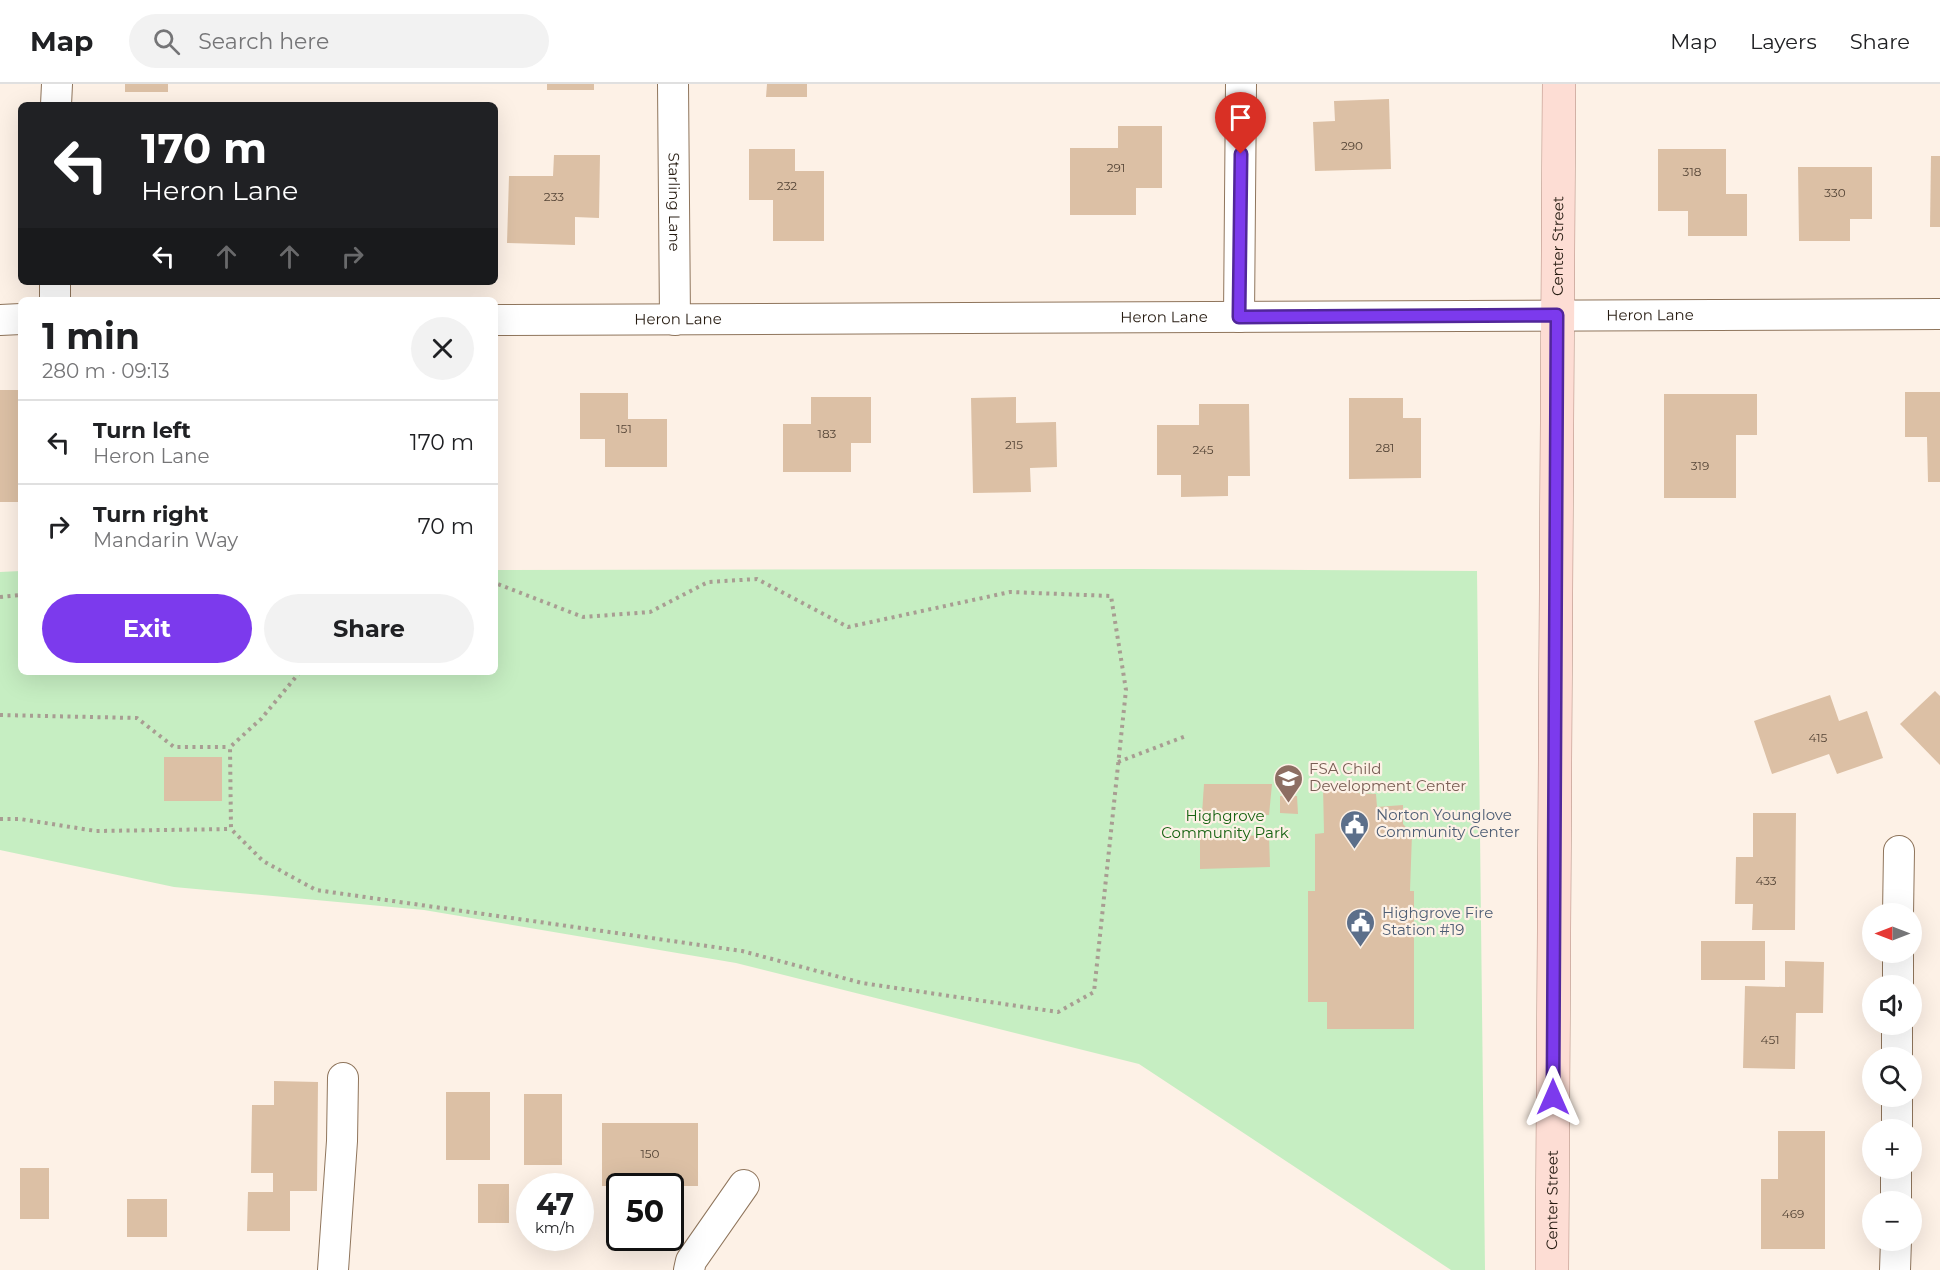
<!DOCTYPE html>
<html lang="en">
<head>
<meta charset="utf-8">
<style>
  :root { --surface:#fff; --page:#f2f2f2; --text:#202124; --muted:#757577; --line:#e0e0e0; --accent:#7c3aed }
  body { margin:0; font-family:Montserrat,sans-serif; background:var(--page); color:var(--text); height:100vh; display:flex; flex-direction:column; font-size:22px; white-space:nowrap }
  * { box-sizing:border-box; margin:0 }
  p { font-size:20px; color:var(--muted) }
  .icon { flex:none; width:33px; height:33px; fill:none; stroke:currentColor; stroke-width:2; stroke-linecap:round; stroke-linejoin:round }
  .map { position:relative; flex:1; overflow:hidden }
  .panel { position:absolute; left:18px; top:213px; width:480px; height:378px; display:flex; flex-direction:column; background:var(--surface); border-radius:9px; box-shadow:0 6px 24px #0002 }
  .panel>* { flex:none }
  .banner { position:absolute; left:18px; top:18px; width:480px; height:183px; border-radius:9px; box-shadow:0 6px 24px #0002; background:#202124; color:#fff; overflow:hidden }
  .needle { width:39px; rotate:270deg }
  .tools { position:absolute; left:1862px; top:819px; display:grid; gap:12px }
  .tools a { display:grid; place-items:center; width:60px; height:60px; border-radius:50%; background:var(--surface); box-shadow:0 6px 24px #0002; font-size:30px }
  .speed { position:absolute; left:516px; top:1089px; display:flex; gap:12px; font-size:30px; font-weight:700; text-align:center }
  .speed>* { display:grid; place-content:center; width:78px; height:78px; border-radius:50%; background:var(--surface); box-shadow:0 6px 24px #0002; line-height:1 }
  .speed small { font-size:15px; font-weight:400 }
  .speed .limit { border:3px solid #111; border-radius:9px; background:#fff; color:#111 }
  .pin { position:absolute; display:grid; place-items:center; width:51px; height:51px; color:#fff; margin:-62px -26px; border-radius:50% 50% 50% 0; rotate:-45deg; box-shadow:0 0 6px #0007 }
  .pin .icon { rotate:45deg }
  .me { position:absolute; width:66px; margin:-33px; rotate:0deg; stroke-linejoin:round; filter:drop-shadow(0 0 4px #0008) }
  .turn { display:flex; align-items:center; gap:21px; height:126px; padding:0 24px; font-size:27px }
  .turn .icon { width:78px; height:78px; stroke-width:2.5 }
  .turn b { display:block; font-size:42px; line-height:51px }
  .lanes { display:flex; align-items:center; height:57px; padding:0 24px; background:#0003; justify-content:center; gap:30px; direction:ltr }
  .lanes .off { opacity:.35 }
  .round { display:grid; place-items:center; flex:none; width:63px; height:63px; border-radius:32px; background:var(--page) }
  .overview { display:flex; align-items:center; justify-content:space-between; height:102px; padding:0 24px }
  h1 { font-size:36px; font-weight:700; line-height:45px }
  .cta { display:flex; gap:12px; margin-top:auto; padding:12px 24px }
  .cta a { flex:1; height:69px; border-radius:36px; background:var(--accent); color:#fff; font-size:24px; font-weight:700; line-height:69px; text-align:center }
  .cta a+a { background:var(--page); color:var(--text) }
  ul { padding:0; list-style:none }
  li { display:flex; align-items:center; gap:18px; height:84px; padding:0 24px; border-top:2px solid var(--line) }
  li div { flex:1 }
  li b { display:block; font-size:22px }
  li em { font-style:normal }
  header { display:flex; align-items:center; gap:36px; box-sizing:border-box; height:84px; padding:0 30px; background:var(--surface); border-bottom:2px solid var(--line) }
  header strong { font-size:28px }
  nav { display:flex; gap:33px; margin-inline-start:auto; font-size:21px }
  .search { width:420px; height:54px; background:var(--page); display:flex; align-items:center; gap:15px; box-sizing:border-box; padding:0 21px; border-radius:33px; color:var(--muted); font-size:22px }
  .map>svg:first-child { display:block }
</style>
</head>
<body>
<header>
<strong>Map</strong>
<div class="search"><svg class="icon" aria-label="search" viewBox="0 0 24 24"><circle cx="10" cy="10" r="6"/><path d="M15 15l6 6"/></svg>Search here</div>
<nav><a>Map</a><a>Layers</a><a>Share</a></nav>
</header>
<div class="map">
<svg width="1940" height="1186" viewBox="0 0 1940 1186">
  <rect width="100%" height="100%" fill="#fdf1e6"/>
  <!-- green -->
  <path fill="#c6eec2" d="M1139,485l338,2 8,699h-34l-312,-206 -403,-101 -312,-53 -250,-23 -174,-37v-278l21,-1v101h474v-102z"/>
  <!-- building -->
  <g fill="#dcc0a5">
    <rect x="125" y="0" width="43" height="8"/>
    <rect x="547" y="0" width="47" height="6"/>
    <path d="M767,0h40v13h-41z"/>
    <path d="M1389,15l2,70 -76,2 -2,-49 22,-1 -1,-20z"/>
    <path d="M1118,42h44v62h-26v27h-66v-67h48z"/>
    <path d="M749,65h46v22h29v70h-51v-41h-24z"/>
    <path d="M1658,65h68v45h21v42h-59v-25h-30z"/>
    <path d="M554,71h46l-1,63 -24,-1v28l-68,-2 2,-67h44z"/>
    <path d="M1931,72h9v71h-10z"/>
    <path d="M1798,83h74v52h-22v22h-51z"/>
    <rect x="0" y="306" width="21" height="112"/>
    <path d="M1905,308h35v90h-12l-1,-45h-22z"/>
    <path d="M580,309h48v26h39v48h-62v-28h-25z"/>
    <path d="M1664,310h93v41h-21v63h-72z"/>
    <path d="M811,313h60v46h-20v29h-68v-48h28z"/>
    <path d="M1016,313v26l40,-1 1,45 -27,1 1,24 -58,1 -2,-95z"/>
    <path d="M1349,314h54v20h18v60l-72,1z"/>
    <path d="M1199,320h50l1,72h-22v20l-47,1v-22h-24v-50h42z"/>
    <path d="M1935,607l5,5v69l-40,-41z"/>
    <path d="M1830,611l9,26 28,-10 16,47 -46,16 -8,-20 -57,20 -18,-53z"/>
    <rect x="164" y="673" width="58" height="44"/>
    <path d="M1204,700h68l-3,31 -67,-1z"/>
    <path d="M1323,702h33l1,7 19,1 1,13 26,-2v19l9,10 -2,57h4v138h-87v-27h-19v-111h7v-57l9,-1z"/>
    <path d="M1280,712h17l1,18 -18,-1z"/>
    <path d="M1753,729h43l-1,117h-43l1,-26h-18l1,-47h17z"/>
    <path d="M1200,750l69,2 1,31 -70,2z"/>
    <rect x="1701" y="857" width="64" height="39"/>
    <path d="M1785,877l39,1 -1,51h-27l-1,56 -52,-1 2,-82 40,1z"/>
    <path d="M274,997l44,1 -1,109h-27v40h-43l1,-39h25v-19h-22l1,-68h22z"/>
    <rect x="446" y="1008" width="44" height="68"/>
    <rect x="524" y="1010" width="38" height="71"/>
    <rect x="602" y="1039" width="96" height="63"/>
    <path d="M1778,1047h47v118h-64v-70h17z"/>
    <rect x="20" y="1084" width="29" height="51"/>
    <rect x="478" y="1100" width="31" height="39"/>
    <rect x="127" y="1115" width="40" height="38"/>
  </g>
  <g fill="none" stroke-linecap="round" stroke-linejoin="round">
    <defs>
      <g id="minor">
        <path id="s1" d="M673,0l2,236"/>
        <path d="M56,21l1,-21"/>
        <path d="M55,216v-18"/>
        <path d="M1239,233l2,-233"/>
        <path d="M0,236l21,-1"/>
        <path id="s2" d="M495,236l1445,-6"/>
        <path d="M1898,830l1,-63"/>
        <path d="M1898,902v-34"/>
        <path d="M1897,974v-34"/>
        <path d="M1897,1046v-34"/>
        <path d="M1896,1118v-34"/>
        <path d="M333,1186l9,-129 1,-63"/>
        <path d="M689,1186l2,-9 53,-76"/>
        <path d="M1895,1186l1,-30"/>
      </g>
      <g id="major">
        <path id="s3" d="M1552,1186l7,-1186"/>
      </g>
    </defs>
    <!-- minor casing -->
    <use href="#minor" stroke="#8f755c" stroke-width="32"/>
    <!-- major casing -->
    <use href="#major" stroke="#b08a7d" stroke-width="34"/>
    <!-- path -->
    <g stroke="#a89d92" stroke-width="4" stroke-dasharray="3 4.5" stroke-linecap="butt">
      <path d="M0,513l21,-2"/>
      <path d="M300,588l-39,47 -31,28 1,82 32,32 53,29 426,61 120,32 196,29 36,-20 32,-302 -15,-94 -101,-4 -162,35 -91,-48 -49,3 -58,30 -67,5 -88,-34"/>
      <path d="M0,631l137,3 37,29h56"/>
      <path d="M1118,678l68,-26"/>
      <path d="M0,735h20l76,12 135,-2"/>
    </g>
    <!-- minor -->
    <use href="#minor" stroke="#fff" stroke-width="30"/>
    <!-- major -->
    <use href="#major" stroke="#fdddd4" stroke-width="33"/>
  </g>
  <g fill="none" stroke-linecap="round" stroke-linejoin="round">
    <defs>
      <path id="route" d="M1241,70l-2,163 318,-2 -4,782"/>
    </defs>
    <!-- route casing -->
    <use href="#route" stroke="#51269a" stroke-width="15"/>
    <!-- route -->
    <use href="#route" stroke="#7c3aed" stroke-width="10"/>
  </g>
  <!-- icons -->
  <defs>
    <symbol id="school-pin" viewBox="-11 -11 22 30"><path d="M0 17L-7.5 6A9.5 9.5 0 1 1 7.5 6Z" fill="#8d6e63" stroke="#fdf1e6"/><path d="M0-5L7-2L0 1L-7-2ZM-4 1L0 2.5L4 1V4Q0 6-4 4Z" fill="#fff"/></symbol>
    <symbol id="civic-pin" viewBox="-11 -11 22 30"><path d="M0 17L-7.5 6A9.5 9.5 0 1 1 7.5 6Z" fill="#5c6f8a" stroke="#fdf1e6"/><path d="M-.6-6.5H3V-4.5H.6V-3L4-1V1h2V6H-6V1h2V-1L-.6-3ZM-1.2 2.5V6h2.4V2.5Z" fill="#fff"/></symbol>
  </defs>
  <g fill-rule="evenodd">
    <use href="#school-pin" x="1272" y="678" width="33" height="45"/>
    <use href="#civic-pin" x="1338" y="724" width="33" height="45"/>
    <use href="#civic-pin" x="1344" y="822" width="33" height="45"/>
  </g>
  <g text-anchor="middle" stroke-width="4.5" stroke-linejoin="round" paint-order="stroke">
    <!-- number labels -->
    <g font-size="12" fill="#544436">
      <text x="1352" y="66">290</text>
      <text x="1116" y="88">291</text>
      <text x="1692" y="92">318</text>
      <text x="787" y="106">232</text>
      <text x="1835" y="113">330</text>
      <text x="554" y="117">233</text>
      <text x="624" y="349">151</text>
      <text x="827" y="354">183</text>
      <text x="1014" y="365">215</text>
      <text x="1385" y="368">281</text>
      <text x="1203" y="370">245</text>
      <text x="1700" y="386">319</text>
      <text x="1818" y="658">415</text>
      <text x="1766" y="801">433</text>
      <text x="1770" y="960">451</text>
      <text x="650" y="1074">150</text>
      <text x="1793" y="1134">469</text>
    </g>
    <!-- street labels -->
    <g font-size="15" fill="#261b11" stroke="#fdf1e6">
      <text dy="5" stroke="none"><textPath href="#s1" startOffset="118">Starling Lane</textPath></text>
      <text dy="5" stroke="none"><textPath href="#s3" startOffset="1024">Center Street</textPath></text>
      <text dy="5" stroke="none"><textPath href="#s2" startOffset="1155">Heron Lane</textPath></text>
      <text dy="5" stroke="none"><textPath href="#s2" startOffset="669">Heron Lane</textPath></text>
      <text dy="5" stroke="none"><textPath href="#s2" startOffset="183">Heron Lane</textPath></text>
      <text dy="5" stroke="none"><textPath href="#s3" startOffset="70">Center Street</textPath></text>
    </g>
    <!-- education labels -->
    <g font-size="15" fill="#785e54" stroke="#fdf1e6" text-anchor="start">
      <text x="1309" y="690">FSA Child<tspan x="1309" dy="17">Development Center</tspan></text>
    </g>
    <!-- service labels -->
    <g font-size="15" fill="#4e5e75" stroke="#fdf1e6" text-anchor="start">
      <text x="1376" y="736">Norton Younglove<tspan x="1376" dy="17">Community Center</tspan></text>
      <text x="1382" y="834">Highgrove Fire<tspan x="1382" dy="17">Station #19</tspan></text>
    </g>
    <!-- park labels -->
    <g font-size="15" fill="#176312" stroke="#fdf1e6">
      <text x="1225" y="737">Highgrove<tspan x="1225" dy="17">Community Park</tspan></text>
    </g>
  </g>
</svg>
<div class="tools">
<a><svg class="needle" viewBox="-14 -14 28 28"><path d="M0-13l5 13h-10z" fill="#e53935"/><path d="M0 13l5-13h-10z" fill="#757577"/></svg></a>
<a><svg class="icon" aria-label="sound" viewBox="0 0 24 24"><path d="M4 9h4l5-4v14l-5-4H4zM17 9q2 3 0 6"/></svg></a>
<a><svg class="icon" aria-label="search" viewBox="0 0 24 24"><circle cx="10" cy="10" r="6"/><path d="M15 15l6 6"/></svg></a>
<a>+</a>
<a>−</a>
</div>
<div class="speed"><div>47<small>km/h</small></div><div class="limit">50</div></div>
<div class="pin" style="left:1241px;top:70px;background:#d93025"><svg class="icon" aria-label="arrive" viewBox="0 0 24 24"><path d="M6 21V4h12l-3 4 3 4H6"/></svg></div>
<svg class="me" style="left:1553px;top:1013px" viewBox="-20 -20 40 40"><path d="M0-17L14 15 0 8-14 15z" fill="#7c3aed" stroke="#fff" stroke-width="4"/></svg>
<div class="banner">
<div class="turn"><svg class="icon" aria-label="left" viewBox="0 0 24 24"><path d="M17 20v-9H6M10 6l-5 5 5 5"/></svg><div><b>170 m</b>Heron Lane</div></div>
<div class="lanes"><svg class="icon" aria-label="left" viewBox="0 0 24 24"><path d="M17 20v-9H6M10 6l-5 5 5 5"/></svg><svg class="icon off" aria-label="ahead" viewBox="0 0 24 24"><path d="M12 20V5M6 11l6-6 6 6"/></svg><svg class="icon off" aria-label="ahead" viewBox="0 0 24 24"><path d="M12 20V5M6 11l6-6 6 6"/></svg><svg class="icon off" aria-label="right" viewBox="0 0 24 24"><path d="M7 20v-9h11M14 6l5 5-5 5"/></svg></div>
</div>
<section class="panel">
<div class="overview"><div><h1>1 min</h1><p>280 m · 09:13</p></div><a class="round"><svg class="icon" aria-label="close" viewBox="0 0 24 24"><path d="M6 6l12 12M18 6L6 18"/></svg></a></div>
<ul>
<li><svg class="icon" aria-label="left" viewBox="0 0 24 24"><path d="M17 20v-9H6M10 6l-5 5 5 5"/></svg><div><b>Turn left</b><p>Heron Lane</p></div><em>170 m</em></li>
<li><svg class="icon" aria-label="right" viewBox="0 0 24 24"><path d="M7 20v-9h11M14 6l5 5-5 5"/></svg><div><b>Turn right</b><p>Mandarin Way</p></div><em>70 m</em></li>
</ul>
<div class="cta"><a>Exit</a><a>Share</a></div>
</section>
</div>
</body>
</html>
